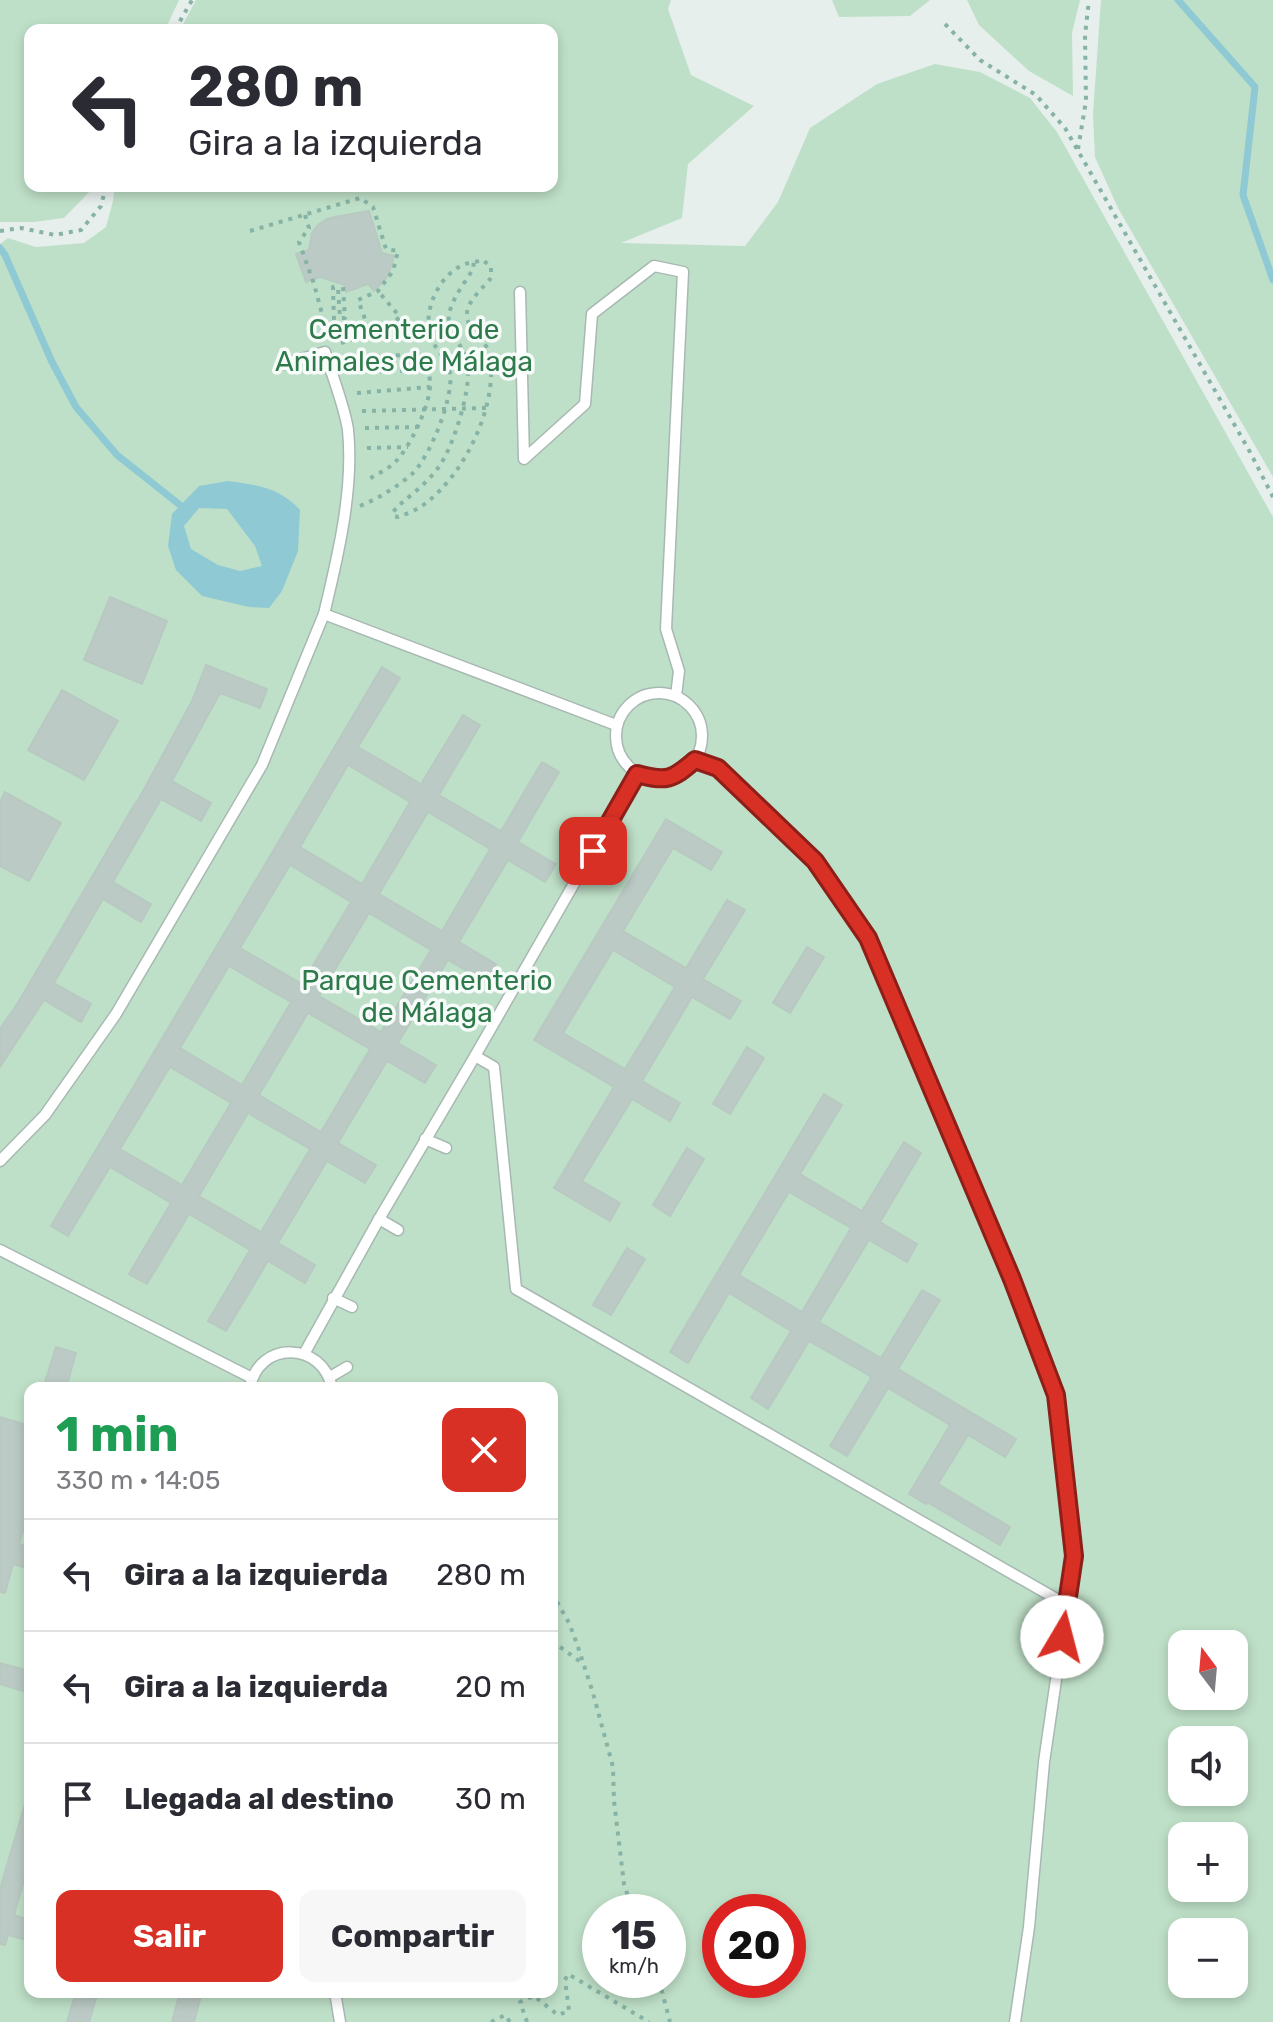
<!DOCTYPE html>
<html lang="es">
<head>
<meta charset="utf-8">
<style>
  :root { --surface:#fff; --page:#f7f7f7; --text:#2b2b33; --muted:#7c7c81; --line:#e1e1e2; --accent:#d93025 }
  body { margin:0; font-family:Rubik,sans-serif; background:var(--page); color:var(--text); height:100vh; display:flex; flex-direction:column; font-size:30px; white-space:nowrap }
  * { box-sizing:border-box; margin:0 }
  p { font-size:26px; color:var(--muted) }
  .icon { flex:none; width:44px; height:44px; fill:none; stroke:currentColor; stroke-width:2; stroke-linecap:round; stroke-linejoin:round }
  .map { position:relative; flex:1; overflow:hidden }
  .details { position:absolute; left:24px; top:1382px; width:534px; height:616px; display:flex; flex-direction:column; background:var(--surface); border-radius:16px; box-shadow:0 4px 12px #0003 }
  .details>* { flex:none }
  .hud { position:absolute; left:24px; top:24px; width:534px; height:168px; border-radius:16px; box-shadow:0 4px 12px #0003; background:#fff; color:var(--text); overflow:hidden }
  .needle { width:52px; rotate:344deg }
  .controls { position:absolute; left:1168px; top:1630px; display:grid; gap:16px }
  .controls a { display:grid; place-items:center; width:80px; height:80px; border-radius:16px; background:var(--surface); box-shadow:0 4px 12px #0003; font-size:40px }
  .speed { position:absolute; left:582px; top:1894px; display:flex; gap:16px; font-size:40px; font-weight:700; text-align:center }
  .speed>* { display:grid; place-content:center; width:104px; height:104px; border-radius:50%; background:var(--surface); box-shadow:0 4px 12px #0003; line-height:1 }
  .speed small { font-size:20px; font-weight:400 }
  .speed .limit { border:12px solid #d22; background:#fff; color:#111 }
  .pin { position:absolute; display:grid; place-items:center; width:68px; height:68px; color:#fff; margin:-34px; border-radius:16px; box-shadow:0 4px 12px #0006 }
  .me { position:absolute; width:88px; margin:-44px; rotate:8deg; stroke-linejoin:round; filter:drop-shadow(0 0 6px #0008) }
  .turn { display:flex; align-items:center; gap:28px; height:168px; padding:0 32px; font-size:36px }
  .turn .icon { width:104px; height:104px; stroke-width:2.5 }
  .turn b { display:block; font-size:56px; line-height:68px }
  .round { display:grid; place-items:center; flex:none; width:84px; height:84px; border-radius:16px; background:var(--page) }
  .overview { display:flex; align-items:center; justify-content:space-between; height:136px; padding:0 32px }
  h1 { font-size:48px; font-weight:700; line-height:60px; color:#1e9e55 }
  .action { display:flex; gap:16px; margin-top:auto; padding:16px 32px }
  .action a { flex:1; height:92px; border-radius:16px; background:var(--accent); color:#fff; font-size:32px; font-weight:700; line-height:92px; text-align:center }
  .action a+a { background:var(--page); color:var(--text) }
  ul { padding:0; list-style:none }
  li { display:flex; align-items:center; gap:24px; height:112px; padding:0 32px; border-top:2px solid var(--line) }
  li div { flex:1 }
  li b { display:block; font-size:30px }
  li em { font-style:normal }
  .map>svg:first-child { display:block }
</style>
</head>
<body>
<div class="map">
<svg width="1273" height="2022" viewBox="0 0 1273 2022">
  <rect width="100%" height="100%" fill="#e6efeb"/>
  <!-- green -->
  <g fill="#bfe0c8" fill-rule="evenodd">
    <path d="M0,0h179l-14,30h-135v156h65l-31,32 -30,4h-34z"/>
    <path d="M196,0h475l-3,9 23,66 63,31 -66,58 -6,54 -61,25 124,3 33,-44 32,-74 67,-44 58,-20 45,8 50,26 27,34 216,385v1505h-1273v-1778l8,-6 28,9 48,-4 22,-16 7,-26 2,-15h437v-156h-372zM30,1388h522v604h-522zM1182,1644h52v52h-52zM1182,1740h52v52h-52zM1182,1836h52v52h-52zM600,1912h68v68h-68zM720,1912h68v68h-68zM1182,1932h52v52h-52z"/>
    <path d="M832,0h98l-20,16 -71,1z"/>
    <path d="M967,0h113l-8,33 1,63 -44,-25 -50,-46z"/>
    <path d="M1101,0h172v477l-155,-269 -23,-51 -2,-43z"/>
  </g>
  <!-- water -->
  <path fill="#8ec9d4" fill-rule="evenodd" d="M228,481c29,4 51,6 72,29l-2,41 -16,40 -13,17 -20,-1 -47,-11 -26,-26 -8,-24 4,-32 27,-28zM199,508l28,1 28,37 7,20 -22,5 -22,-6 -27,-16 -7,-23z"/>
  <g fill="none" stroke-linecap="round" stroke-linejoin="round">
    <!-- stream -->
    <g stroke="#8ec9d4" stroke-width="7">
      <path d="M1178,0l77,87 -12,108 30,85"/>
      <path d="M0,248l5,7 47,107 24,45 41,48 63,50"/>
    </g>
  </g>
  <!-- building -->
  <g fill="#bbcac4" stroke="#b8c9c2" stroke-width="2" fill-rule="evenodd">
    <path d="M369,211l13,42 12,3 -6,20 -14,15 -6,-7 -22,8 -1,-7 -25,-8 -14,5 -10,-28 13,-4 3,-17 6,-8 9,-6 8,-2z"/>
    <path d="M110,597l57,24 -25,63 -58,-24z"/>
    <path d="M206,665l61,24 -7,19 -40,-15 -48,88 39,22 -10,18 -40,-22 -48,83 38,22 -10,18 -38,-23 -49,84 37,21 -10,18 -37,-22 -44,67v-38l19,-28 117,-199h1l55,-101z"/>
    <path d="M382,667l18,11 -42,69 63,37 42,-69 17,10 -41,70 62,36 41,-69 17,10 -41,70 38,22 -11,18 -37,-22 -49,82 37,22 -10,18 -38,-22 -50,83 38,22 -11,18 -38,-22 -49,82 38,22 -11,18 -38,-22 -49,82 37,22 -10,18 -37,-22 -42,70 -18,-10 42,-71 -61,-36 -42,70 -18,-10 42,-71 -61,-36 -42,69 -17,-10zM348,765l62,37 -48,82 -62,-37zM428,812l62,37 -48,82 -63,-37zM290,865l61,37 -49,82 -62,-36zM369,913l62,37 -50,82 -62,-36zM229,966l62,36 -49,83 -62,-37zM308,1013l62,36 -49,83 -62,-37zM170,1067l61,36 -49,82 -62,-36zM248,1113l62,36 -49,83 -62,-36z"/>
    <path d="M62,690l56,31 -34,59 -56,-30z"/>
    <path d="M5,792l56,31 -32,58 -29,-15v-64z"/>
    <path d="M666,819l56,33 -11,18 -38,-22 -50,83 63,37 41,-68 18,10 -42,69 38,22 -11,18 -38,-22 -50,84 38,22 -10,18 -38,-22 -50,82 38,22 -10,18 -56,-33 60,-101 -80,-47zM613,950l62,37 -50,82 -62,-36z"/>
    <path d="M807,947l17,10 -34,56 -17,-10z"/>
    <path d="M747,1047l17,11 -34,56 -17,-10z"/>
    <path d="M824,1094l18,11 -42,69 62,37 42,-69 17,11 -41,69 37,22 -10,18 -38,-22 -50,82 62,36 41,-68 18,10 -42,69 118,70 -11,18 -37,-22 -30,49 72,43 -10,18 -73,-43 -1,2 -17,-10 41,-69 -62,-37 -41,68 -17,-10 41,-68 -1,-2 -61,-35 -41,68 -17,-11 40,-67 -62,-38 -41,70 -18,-11zM789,1192l62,36 -49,84 -63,-37z"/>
    <path d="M687,1148l17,11 -34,57 -17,-11z"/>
    <path d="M627,1248l18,11 -34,56 -18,-10z"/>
    <path d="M56,1347l20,6 -10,35h-23z"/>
    <path d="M0,1417l30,9v82l-11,36 11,3v22l-17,-5 -8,29 -5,-1z"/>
    <path d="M0,1663l29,8 -6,20 -23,-7z"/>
    <path d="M25,1804h5v56l-16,55 16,5v21l-22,-6 -3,10 -5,-1v-55z"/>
    <path d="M76,1992h22l-9,30h-22z"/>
    <path d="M180,1992h22l-8,30h-22z"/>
  </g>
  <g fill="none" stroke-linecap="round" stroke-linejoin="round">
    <defs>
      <g id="service">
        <path d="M520,292l4,167 61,-55 7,-90 62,-48 29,6 -17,357 13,42 -3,25"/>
        <path d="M284,364l41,-12c7,23 20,56 23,78 6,59 -10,126 -24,184"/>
        <circle cx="659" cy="736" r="43"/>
        <path d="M695,760l23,8 97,93 53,77 155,368 33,89 18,161 -30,206 -15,165 -14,95"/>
        <path d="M475,1056l19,11 22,222 551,316"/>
        <path d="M425,1139l21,9"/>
        <path d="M0,1161l45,-46 71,-101 146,-249 62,-151 292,111"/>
        <path d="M379,1219l19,11"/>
        <path d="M0,1250l252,128"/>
        <path d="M333,1298l19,9"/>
        <path d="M304,1354l75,-135 96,-163 162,-282"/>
        <path d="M330,1377l17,-10"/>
        <path d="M250,1388c8,-48 73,-47 82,0"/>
        <path d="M335,1992l5,30"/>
      </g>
    </defs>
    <!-- service casing -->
    <use href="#service" stroke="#a8b8b2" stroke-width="13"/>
    <!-- path -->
    <g stroke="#86b3a5" stroke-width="4" stroke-dasharray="4 6" stroke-linecap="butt">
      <path d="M945,24l35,36 56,35 29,33 185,324 23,45"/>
      <path d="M175,30l17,-30"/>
      <path d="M1078,149l8,-48 -1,-66 4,-35"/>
      <path d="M305,215l4,13 -10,14 15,42 14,52"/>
      <path d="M0,231l21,-3 34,7 26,-5 20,-24 5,-20"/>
      <path d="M250,231l110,-33 13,9 13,42 12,2 -5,20 -15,20 -20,9 13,35"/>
      <path d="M340,339l-6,-19 -1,-33 5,1 2,30h5l-2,-31"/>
      <path d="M341,343c22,-6 41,-11 59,-26l-22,-26"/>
      <path d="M346,358l76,-4c5,9 8,20 8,30 1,20 -22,68 -37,80 -8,7 -18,11 -27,17"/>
      <path d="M350,372l78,-2"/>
      <path d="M357,393l73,-6"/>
      <path d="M362,411l124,-3"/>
      <path d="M365,428l52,-1"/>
      <path d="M367,448l41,-1"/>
      <path d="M360,506c19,-8 37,-19 52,-32 18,-17 42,-77 38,-101 -3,-13 -16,-25 -20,-38 -7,-27 10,-61 35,-71 6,-2 13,-2 18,-4l8,7v11c-7,9 -23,22 -24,35 -2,16 20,27 23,42 8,51 -25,118 -64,148 -9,7 -19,11 -28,14l-4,-1 -1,-4 5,-6c13,-11 29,-23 40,-38 15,-20 32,-75 30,-100 0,-12 -8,-22 -15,-33 -14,-22 9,-47 20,-66l1,-7"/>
      <path d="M552,1593l17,30 8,21 16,49 20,74 1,34 10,83 9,28"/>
      <path d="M552,1641l30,22"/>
      <path d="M659,1980l11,42"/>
      <path d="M491,2022l14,-7 5,7"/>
      <path d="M527,2022l-7,-20 14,-6 24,19 11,-4 -4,-31 3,-6 81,48"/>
    </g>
    <!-- service -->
    <use href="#service" stroke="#fff" stroke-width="10"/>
  </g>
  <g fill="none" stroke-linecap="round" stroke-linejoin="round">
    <defs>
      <path id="route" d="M593,851l44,-77c30,8 35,6 58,-14l23,8 97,93 53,77 144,341 44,116 18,161 -12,81"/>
    </defs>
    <!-- route casing -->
    <use href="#route" stroke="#8d1f18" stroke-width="20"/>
    <!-- route -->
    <use href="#route" stroke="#d93025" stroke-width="14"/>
  </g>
  <g text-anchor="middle" stroke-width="7" stroke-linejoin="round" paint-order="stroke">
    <!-- park labels -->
    <g font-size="28" fill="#2d7a4b" stroke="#f7fbf9">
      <text x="404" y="339">Cementerio de<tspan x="404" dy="32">Animales de Málaga</tspan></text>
      <text x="427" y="990">Parque Cementerio<tspan x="427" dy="32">de Málaga</tspan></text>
    </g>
  </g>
</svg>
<div class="controls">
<a><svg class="needle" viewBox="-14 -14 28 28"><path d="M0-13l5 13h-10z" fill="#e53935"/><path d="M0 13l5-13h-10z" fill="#7c7c81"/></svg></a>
<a><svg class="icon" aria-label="sound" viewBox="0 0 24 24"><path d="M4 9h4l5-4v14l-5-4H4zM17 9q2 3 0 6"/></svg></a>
<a>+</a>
<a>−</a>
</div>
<div class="speed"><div>15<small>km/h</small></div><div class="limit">20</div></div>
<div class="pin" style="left:593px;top:851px;background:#d93025"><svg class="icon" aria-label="arrive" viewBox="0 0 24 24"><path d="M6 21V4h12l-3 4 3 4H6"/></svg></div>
<svg class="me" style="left:1062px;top:1637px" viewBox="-20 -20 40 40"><circle r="19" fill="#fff"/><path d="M0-13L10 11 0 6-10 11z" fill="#d93025"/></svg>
<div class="hud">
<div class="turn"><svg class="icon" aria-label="left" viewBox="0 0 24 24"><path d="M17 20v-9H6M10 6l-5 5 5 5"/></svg><div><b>280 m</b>Gira a la izquierda</div></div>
</div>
<section class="details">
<div class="overview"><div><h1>1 min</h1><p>330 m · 14:05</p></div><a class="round" style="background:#d93025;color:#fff"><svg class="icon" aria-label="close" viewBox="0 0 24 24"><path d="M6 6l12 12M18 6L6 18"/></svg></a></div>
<ul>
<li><svg class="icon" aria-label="left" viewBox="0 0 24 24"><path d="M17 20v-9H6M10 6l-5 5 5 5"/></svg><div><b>Gira a la izquierda</b></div><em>280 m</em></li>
<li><svg class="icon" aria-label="left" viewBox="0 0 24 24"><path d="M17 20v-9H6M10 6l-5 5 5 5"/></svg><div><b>Gira a la izquierda</b></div><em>20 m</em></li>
<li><svg class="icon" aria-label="arrive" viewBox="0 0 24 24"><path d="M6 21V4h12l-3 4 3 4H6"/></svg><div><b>Llegada al destino</b></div><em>30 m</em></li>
</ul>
<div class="action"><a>Salir</a><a>Compartir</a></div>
</section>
</div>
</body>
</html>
